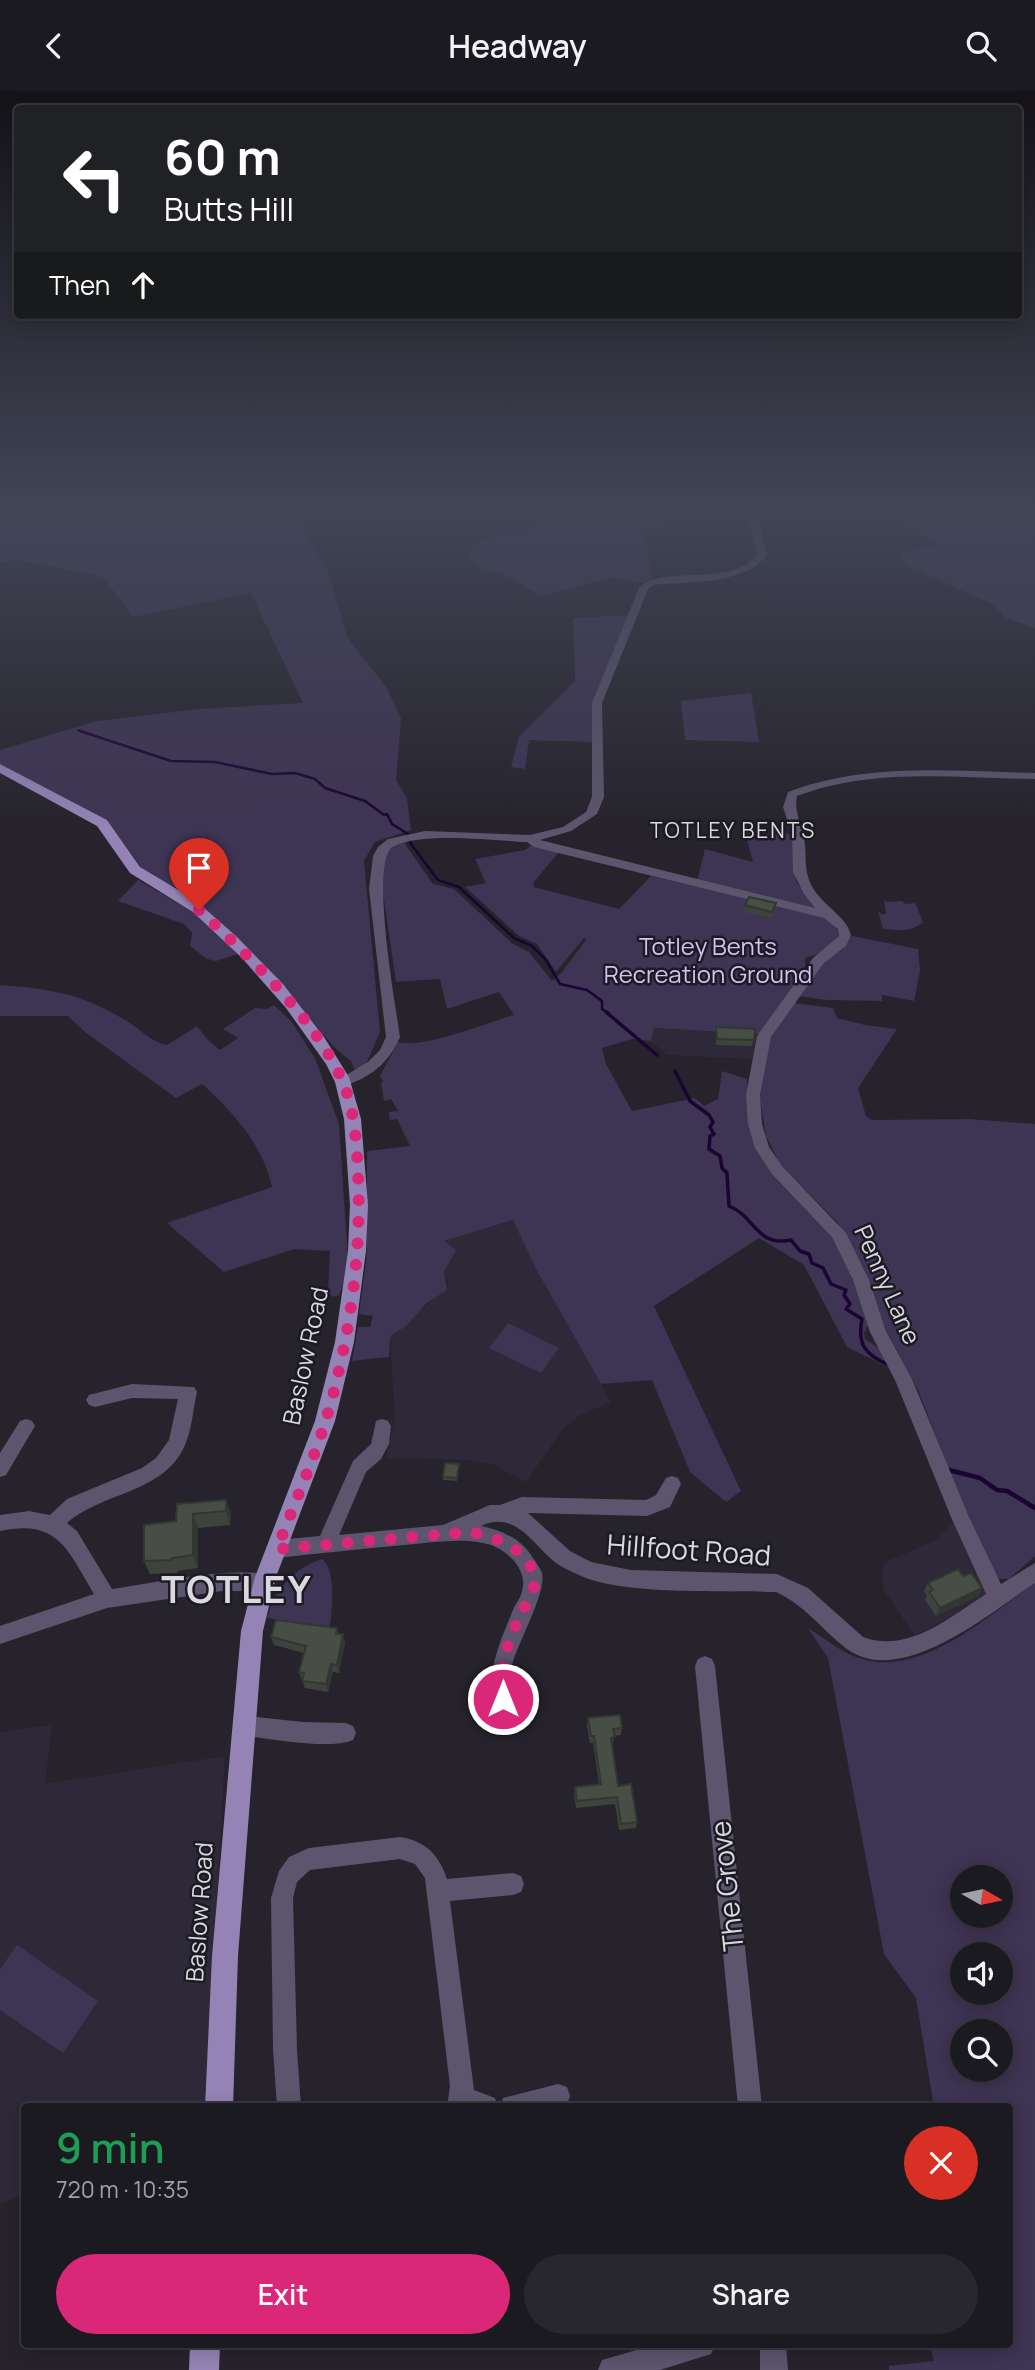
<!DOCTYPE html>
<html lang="en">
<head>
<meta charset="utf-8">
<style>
  :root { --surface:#1c1a21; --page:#29272e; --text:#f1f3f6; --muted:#a0a1a5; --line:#3a383f; --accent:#db2777 }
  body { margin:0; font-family:Manrope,sans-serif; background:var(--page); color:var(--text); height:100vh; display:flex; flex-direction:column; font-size:26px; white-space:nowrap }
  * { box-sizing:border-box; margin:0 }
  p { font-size:23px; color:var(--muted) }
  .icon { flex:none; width:38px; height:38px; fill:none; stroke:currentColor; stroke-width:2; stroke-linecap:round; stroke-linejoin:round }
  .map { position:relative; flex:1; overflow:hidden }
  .sheet { position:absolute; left:21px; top:2012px; width:992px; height:245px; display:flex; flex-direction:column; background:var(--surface); border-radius:7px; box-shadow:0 4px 18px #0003,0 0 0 2px var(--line) }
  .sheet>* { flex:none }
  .hud { position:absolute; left:14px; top:14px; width:1008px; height:214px; border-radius:7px; box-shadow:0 4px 18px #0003,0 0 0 2px var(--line); background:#202124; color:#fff; overflow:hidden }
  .needle { width:46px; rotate:99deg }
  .controls { position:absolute; left:950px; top:1774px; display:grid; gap:14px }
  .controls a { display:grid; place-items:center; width:63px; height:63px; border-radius:50%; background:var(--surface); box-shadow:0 4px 18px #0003,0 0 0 2px var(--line); font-size:35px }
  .pin { position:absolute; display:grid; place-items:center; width:60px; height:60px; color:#fff; margin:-72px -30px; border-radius:50% 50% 50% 0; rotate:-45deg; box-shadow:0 0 7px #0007 }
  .pin .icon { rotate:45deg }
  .me { position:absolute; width:77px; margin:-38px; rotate:0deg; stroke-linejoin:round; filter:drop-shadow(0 0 5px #0008) }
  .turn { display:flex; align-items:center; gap:24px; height:147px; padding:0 35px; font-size:32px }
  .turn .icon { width:91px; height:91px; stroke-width:2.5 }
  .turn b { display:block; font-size:49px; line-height:60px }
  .then { display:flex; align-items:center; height:66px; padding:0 35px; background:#0003; gap:14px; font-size:26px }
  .round { display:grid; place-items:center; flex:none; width:74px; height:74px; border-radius:37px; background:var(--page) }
  .headline { display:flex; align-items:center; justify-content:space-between; height:119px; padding:0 35px }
  h1 { font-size:42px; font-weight:600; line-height:52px; color:#1e9e55 }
  .button { display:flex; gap:14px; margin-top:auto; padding:14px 35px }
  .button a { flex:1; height:80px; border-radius:42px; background:var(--accent); color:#fff; font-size:28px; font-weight:600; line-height:80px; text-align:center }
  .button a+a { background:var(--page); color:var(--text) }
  header { display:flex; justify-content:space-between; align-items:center; height:91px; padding:0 35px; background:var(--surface); font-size:32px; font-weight:600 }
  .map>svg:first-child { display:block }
</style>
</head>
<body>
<header><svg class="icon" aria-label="back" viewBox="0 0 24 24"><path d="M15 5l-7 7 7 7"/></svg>Headway<svg class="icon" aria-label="search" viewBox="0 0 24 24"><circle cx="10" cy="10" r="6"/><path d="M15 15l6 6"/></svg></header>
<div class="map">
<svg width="1035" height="2279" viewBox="0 0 1035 2279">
  <rect width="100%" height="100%" fill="#26232c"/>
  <!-- built -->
  <g fill="#2d2938">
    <path d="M653,937l104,6v2l-5,23 -85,-4 -16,-14z"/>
    <path d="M514,1129l21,47 76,135 -31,13 -17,14 -37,53 -34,-18 -27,-4 -79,-2 9,-40 -5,-80 58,-52 -4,-14 11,-22 -12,-9z"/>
    <path d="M954,1431l36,74 -75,40 -32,-47v-22l5,-6 48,-21z"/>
    <path d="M52,1634l-7,59 180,-28 -20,351h-181v89l-24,7v-471z"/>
  </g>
  <!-- green -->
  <g fill="#3e3453" fill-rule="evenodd">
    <path d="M0,417h295v11l32,49 20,69 39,50 15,31 -5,62 11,18 4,32 -36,12 -11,19 16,171 -16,37 -9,2 -4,-10 -13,-10 -104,-117 -40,-33 -51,-31 -36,-50 -107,-56v-14l97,-29 103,-12 103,-6 -52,-110 -118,24 -28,-38 -5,-3 -83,-16 -17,2z"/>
    <path d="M540,417h105l23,14 -23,10 6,48 -9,3 -29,-6 -72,19 -37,-22 -25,-6 -9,-6c-7,-28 51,-30 69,-34z"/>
    <path d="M883,417h152v120l-29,-10 -12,-13 -89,-40 -5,-12 3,-2 36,-5z"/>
    <path d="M628,524l-35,89 -1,38 -63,-2 -4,29 -14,-2 8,-30 56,-56 -2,-63z"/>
    <path d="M751,602l8,49 -74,-2 -4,-39z"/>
    <path d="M745,742l48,1 3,47 22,29 -121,-29 8,-32 48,13z"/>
    <path d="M403,750l30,43 21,5 59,55 16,8 23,29 10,-9 24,-32 -2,-2 -28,34 -19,-28 -18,-8 -54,-49 21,-4 -11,-24 50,-9 8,-6 26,8 -26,31 1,4 85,22 32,-33 170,40c10,6 20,9 17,22l-18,15 -15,5v11l-46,65 -105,-6 -3,13 -19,-2 -30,9 4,16 26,47 63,-13 9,8 14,-7 4,-28 25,8 3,51 78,96 13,23 28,74 -5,10 1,6 18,12 9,18 -45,-22 -43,-82 -45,-27 -105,68 87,185 -15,11 -36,-30 -38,-92 -51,4 -66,-117 -22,-47 -69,21 12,9 -12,22 3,18 -20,13 -21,23 -13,8 -3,4 -1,19 -37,4 6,-34h12l3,-11 -14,-2 8,-60v-103l43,-5 -13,-27 -7,1 -1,-8 9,-1 -7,-12 -7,2 -3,-18 2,-2 -3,-5 18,-34c25,7 88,-19 116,-27l-15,-23 -52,17 -7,-30 -44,3 -16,-110c2,-16 9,-24 23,-31z"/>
    <path d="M138,789l54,31 49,42 -25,8 -9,-2 -17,-13 2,-13 -8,-9 -66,-23z"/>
    <path d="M884,808l3,3 15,-1 3,3 10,-1 8,19c-12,11 -24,8 -40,7l-5,-19 3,4h5z"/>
    <path d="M852,845l66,13 2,22 -6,30 -32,-6v6l-55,-1 -28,-4 18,-28 27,-20z"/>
    <path d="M0,894c51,4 80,8 125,35 14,8 26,22 42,25l30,-19 10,13 13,11 18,-12 -15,-9 32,-21 12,1 7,-4 17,16 24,37 24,66 9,136 -4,23 -5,12 -6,2 -5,-5 2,-41 -36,-2 -70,23 -57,-49 105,-36c-9,-42 -39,-75 -70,-103l-26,14 -91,-66 -17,-16h-68z"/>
    <path d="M794,912l39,5 4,10 28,7 32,4 -39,59 8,28 6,4 96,-1 67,5v432l-26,23h-13l-8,-9 -70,-180 -32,-60 -21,-58 -28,-50 -57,-58 -14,-28 -6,-37 4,-45 9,-21z"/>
    <path d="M508,1232l51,25 -18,25 -52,-25z"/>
    <path d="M322,1468c15,11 10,55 7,73l-42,-5 1,-6 -21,-3c8,-29 27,-50 55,-59z"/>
    <path d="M1035,1492v787h-146v-4l45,-5 -4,-16h80v-238h-76l-18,-109 -32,-44 -56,-296 -20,-30c17,10 32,24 51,30 62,21 128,-42 176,-75zM962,1787h39v38h-39zM962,1864h39v38h-39zM962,1941h39v38h-39z"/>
    <path d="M17,1854l81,56 -35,52 -63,-43v-41z"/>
  </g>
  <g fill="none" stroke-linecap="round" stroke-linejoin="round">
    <!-- stream-far3 -->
    <path stroke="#1a0434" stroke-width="2" d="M78,639l7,2"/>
    <!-- stream-far2 -->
    <path stroke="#1a0434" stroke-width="2.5" d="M80,640l91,30 44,1 57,12 23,-1 20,6 10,9 40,13 19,14 3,-1 5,10 16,10 3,10 27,36 21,7 55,51 18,8 14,14 14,24 27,6 15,11v8l7,4"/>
    <!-- stream-far1 -->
    <g stroke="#1a0434" stroke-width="3.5">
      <path d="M606,921l51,43"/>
      <path d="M675,980l15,30 19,14 4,7 -3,5 4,7 -4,2 -1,13 11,7 2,12 5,5 2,33c27,11 27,41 62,34l9,11 9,3 3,9 11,5 8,16 15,6 -2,5 6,9 -4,5 16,10c-5,25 3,36 27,46"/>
    </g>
    <!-- stream -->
    <path stroke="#1a0434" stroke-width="4.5" d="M949,1379l31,8 17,12 10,1 28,17"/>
    <!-- minor -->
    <g fill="#5c556d" fill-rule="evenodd">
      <path d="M747,417h8l12,47c-24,31 -79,26 -114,30l-5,4 -46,114 2,94 -7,17 -26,17 -31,9 275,68 -11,-14 -11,-22 -1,-38 -9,-27 5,-15c78,-30 165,-21 247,-19v6c-78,-1 -163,-12 -238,17 -3,15 3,23 6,37 6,24 -3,40 15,62 10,13 31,25 33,41l-5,10 -23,18 -52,73 -11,58 2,29 7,23 13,19 64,67 23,47 17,51 26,48 57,138 32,67 34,-21v20c-44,29 -134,106 -188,66 -25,-19 -42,-44 -71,-57 -51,-2 -153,4 -197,-17 -7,-3 -16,-7 -23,-12 -24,-19 -40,-53 -75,-37 19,4 39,12 50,29 3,5 9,12 11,18 5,20 -26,72 -31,96 -3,18 8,37 1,53l-7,3 -7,-3c-17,-38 0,-76 15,-112 2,-6 8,-12 9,-19 7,-22 -18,-45 -39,-48 -25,-5 -53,0 -79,2 -42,4 -85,8 -127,13l-7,-3 -2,-6 2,-6 7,-3 43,-4 33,-75 18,-17 5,-23 6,-2 6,2 3,5 -2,18 -8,15 -15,13 -27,63 104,-10 47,-20h10l22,-8 124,3 10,-5 10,-17 6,-2 6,2 3,6 -11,23 -23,9 -119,-3 42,38 21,11 40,8 146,4 31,14 55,49c45,17 87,-20 123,-43l-35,-77 -56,-137 -25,-48 -17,-52 -21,-43 -60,-63 -17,-26 -7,-24 -2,-29 11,-59 56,-78 26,-22 -1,-7 -14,-11 -290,-71 -7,-5c-32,-1 -107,-11 -134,5 -24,13 3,161 7,190 -11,26 -30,41 -57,49l-7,-5 32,-19 12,-12 6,-13 -17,-148 4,-33 5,-9 10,-8 37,-8 105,4 33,-8 23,-15 6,-15v-94l47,-115c23,-24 92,0 118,-33z"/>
      <path d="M132,1293l62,3 3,5c-4,17 -5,37 -12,53 -20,48 -83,47 -118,78l10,8 35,58c36,-5 128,-25 159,-13l3,6 -3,6 -7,3h-42l-115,17 -107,36v-18l94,-32c-26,-43 -35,-76 -94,-63v-16l29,-4 21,4 17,-16 75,-31 14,-10 13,-18 9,-41 -46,-1 -37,9 -6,-2 -3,-5 3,-5z"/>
      <path d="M26,1328l6,2 3,5 -29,49 -6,2v-24l20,-32z"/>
      <path d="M705,1565l7,3 3,7 47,441h-24l-43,-441 3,-7z"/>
      <path d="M246,1625l57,6 43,1 7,3 3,7 -3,7c-23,10 -81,-1 -107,-4l-7,-3 -3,-7 3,-7z"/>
      <path d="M400,1746c26,4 39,18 47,42l66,-6 8,3 3,8 -3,8 -8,3 -63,6 24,189 21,8 3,9h-51l3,-21 -25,-208 -10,-14 -15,-5 -90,11 -13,12 -4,16 4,151 4,58h-24l-4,-58 -2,-151 8,-27 10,-14 20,-9z"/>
      <path d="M558,1993l9,3 3,9 -3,9 -6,2h-61l3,-9z"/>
      <path d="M654,2254h61l-4,9 -51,16h-62l4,-10z"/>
      <path d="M760,2254h26l2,25h-28z"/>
    </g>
    <!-- major -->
    <g fill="#9384b5" fill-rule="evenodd">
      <path d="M0,673l107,56 33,47 55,33 41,36 47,48 41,53 25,40 12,42 7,86 -2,46 -12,91 -19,79 -59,156 -13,54 -25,325 -5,151h-28l7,-151 29,-325 14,-54 60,-156 20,-79 13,-91 2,-46 -6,-86 -9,-37 -9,-18 -40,-56 -44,-50 -49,-46 -63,-39 -33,-47 -97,-53z"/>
      <path d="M190,2254h30l-1,25h-30z"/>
    </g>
  </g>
  <!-- wall -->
  <g fill="#3e433b">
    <path d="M776,812l-1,7 -4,8 -27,-6 1,-7z"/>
    <path d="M716,936l39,2 -3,17 -36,-1z"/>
    <path d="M459,1373l-2,17 -14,-1v-3z"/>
    <path d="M226,1409l5,14 -1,11 -32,3v40l-20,3 -1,2 -27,1 -6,-13 32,-40z"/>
    <path d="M963,1485l19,12 -4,8 -42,20 -11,-16 2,-4 -3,-5 4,-8z"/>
    <path d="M337,1537l1,6 7,8 -6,31 -6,-1 -5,20 -23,-4 -6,-16 5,-19 -30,-8 -3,-8z"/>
    <path d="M588,1627l34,10 -1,7 -7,1 -1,9h-1l6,41 19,36 -1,6 -17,2 -4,-26 -39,4 -2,-14 1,-7 24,-3 -6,-41h-3l-3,-17z"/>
  </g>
  <!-- shaded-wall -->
  <g fill="#323730">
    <path d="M226,1409l5,14 -1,11 -4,-14z"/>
    <path d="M193,1423l5,14v40l-5,-13z"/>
    <path d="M982,1497l-4,8 -42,20 4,-8z"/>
    <path d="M343,1543l2,8 -6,31 -2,-8z"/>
    <path d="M331,1573l2,8 -5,20 -2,-8z"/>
  </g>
  <!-- building -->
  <g fill="#484e45" stroke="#323730" stroke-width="2">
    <path d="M749,806l27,6 -4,9 -27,-7z"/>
    <path d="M716,936l39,2 -1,11 -37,-1z"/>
    <path d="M445,1372l14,1 -2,14 -14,-1z"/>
    <path d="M226,1409v11l-33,3v41l-21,3v2l-28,1v-36l32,-4 1,-17z"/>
    <path d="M958,1478l5,7 8,-3 11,15 -42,20 -11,-16 4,-2 -5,-7z"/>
    <path d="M276,1529l61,8 -1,6h7l-6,31 -6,-1 -5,20 -24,-3 2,-8 -5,-1 7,-26 -35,-9z"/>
    <path d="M620,1624l2,13 -9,1 2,8 -4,1 7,48 13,-2 6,38 -16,2 -4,-27 -40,4 -2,-14 26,-3 -7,-48h-3l-3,-18z"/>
  </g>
  <!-- sky -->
  <linearGradient id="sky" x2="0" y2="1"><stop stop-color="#151318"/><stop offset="0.57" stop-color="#414556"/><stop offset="1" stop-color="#414556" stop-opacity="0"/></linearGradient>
  <rect width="1035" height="736" fill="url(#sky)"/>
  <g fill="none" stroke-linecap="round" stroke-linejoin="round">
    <!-- route -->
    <path stroke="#db2777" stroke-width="12" stroke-dasharray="0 21.6" d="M199,819c48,44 117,110 143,170 12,27 15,64 16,94 4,81 -9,168 -32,246 -14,44 -33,87 -49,129l192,-17c28,4 73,22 64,59 -2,7 -7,13 -10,19 -14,27 -25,58 -20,89"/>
  </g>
  <g text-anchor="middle" stroke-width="5" stroke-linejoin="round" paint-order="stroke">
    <!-- far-neighbourhood labels -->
    <g font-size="21" letter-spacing="2" fill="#dad9df" stroke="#1c1a22">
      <text x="733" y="747">TOTLEY BENTS</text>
    </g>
    <!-- park labels -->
    <g font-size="24" fill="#d0c2f4" stroke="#1c1a22">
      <text x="708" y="864">Totley Bents<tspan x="708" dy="28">Recreation Ground</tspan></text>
    </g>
    <!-- street labels -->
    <g font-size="24" fill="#dad9df" stroke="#1c1a22">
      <text transform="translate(887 1194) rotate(66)" y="8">Penny Lane</text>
      <text transform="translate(306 1265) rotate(-78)" y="8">Baslow Road</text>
      <text transform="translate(200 1821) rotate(-86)" y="8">Baslow Road</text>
    </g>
    <!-- near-street labels -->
    <g font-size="28" fill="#dad9df" stroke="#1c1a22">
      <text transform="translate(689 1459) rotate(4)" y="10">Hillfoot Road</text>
      <text transform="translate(727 1795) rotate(-96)" y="10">The Grove</text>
    </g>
    <!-- near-district labels -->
    <g font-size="38" font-weight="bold" letter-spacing="2" fill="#dad9df" stroke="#1c1a22">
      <text x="237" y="1512">TOTLEY</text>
    </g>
  </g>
</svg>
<div class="controls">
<a><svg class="needle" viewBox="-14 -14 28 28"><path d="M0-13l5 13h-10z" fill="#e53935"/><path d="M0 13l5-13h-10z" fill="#a0a1a5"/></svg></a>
<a><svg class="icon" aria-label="sound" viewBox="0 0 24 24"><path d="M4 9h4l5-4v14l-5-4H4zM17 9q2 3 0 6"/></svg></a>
<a><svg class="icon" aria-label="search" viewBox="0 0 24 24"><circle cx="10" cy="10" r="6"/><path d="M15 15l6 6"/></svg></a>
</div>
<div class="pin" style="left:199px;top:819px;background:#d93025"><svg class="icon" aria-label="arrive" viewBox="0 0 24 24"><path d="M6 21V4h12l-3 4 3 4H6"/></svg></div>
<svg class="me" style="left:503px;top:1608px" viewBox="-20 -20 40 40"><circle r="17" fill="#db2777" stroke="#fff" stroke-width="3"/><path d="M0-11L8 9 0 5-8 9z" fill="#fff"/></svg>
<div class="hud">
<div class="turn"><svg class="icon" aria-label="left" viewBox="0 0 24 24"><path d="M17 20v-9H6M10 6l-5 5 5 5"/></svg><div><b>60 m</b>Butts Hill</div></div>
<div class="then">Then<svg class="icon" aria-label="ahead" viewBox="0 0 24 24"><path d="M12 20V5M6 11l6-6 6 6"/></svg></div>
</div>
<section class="sheet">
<div class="headline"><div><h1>9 min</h1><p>720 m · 10:35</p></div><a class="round" style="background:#d93025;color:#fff"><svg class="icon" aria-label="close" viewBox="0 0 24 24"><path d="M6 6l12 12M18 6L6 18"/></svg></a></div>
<div class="button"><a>Exit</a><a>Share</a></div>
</section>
</div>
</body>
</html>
